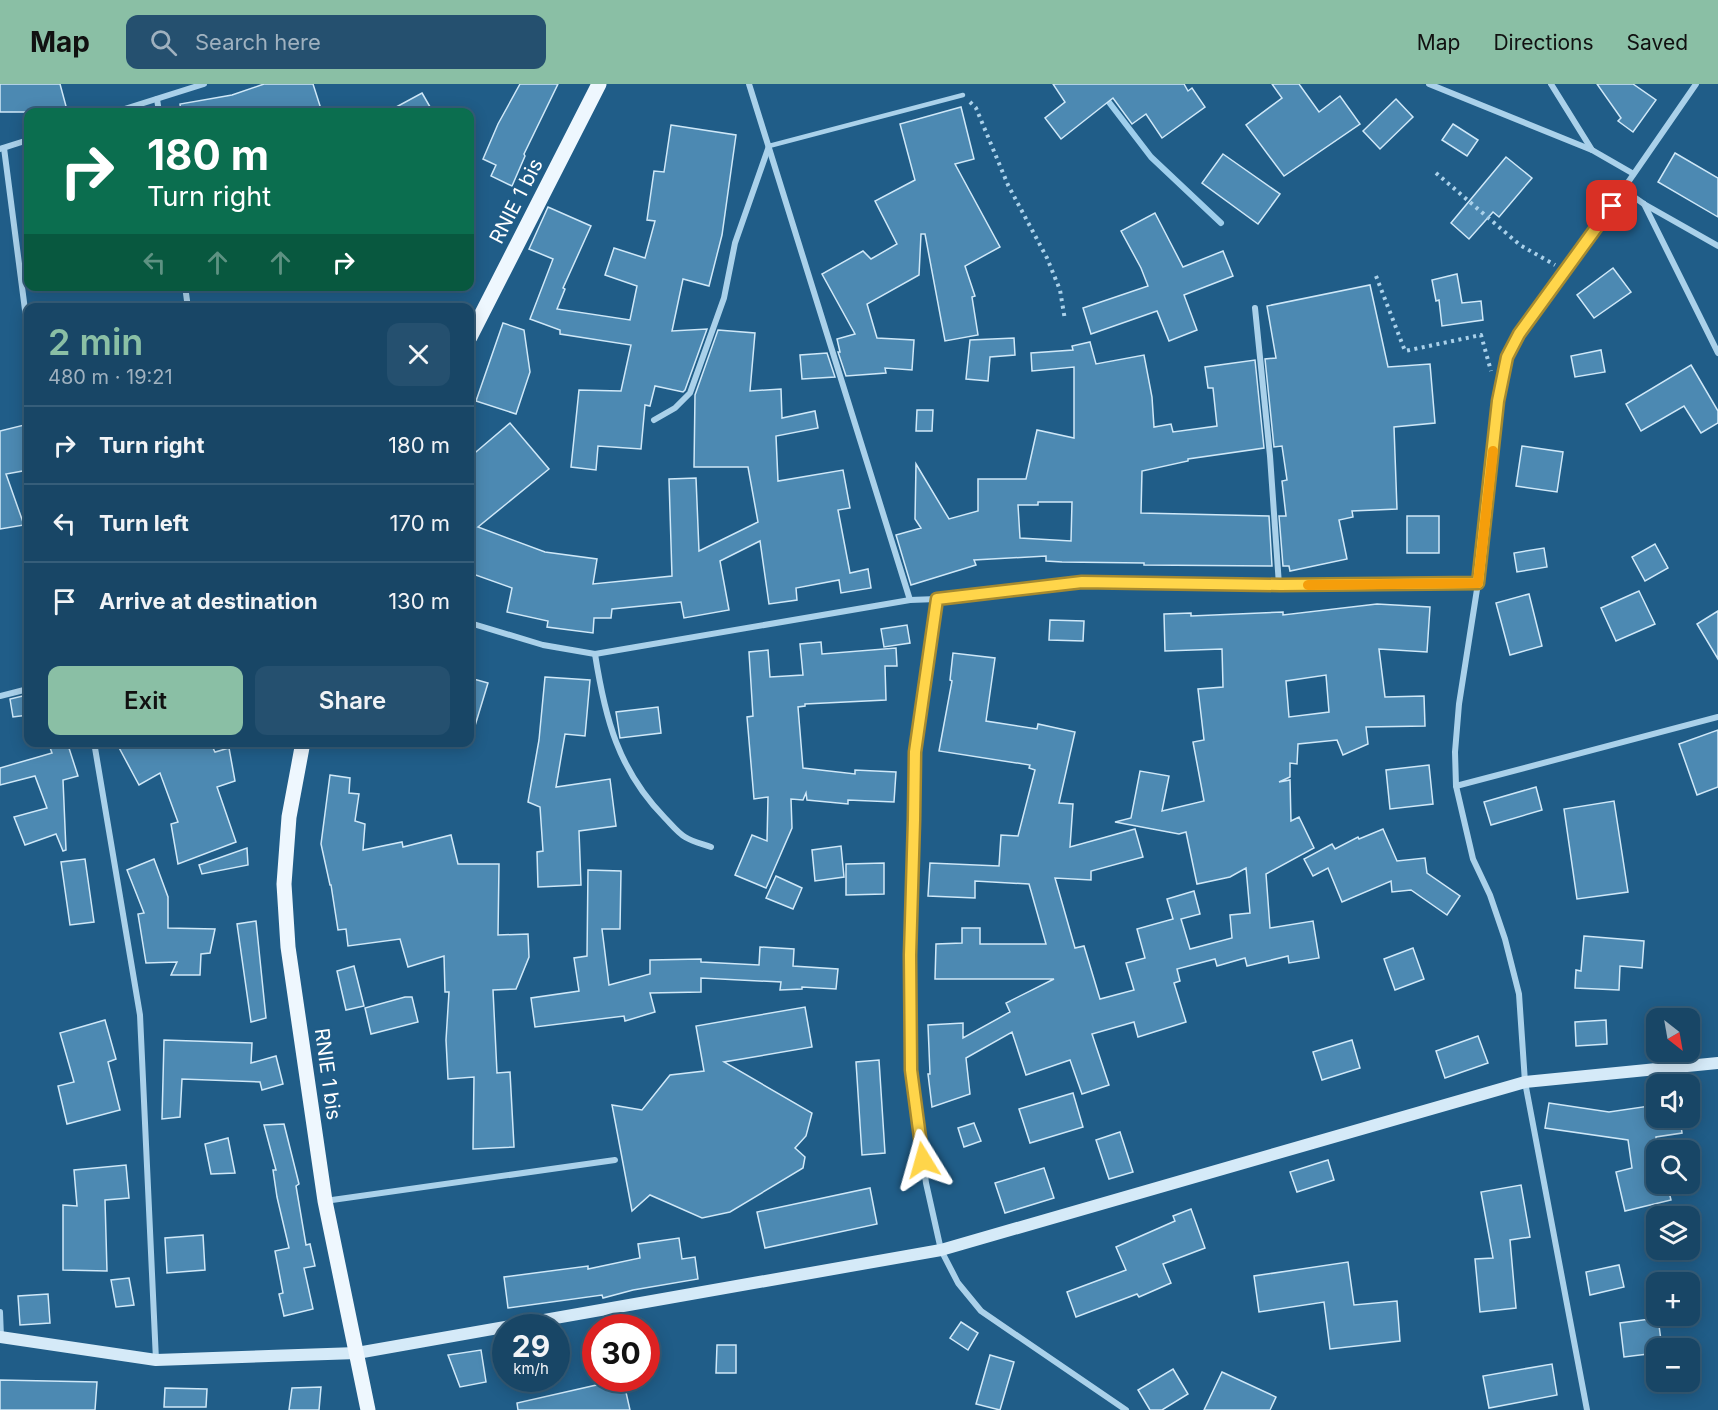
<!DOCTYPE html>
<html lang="en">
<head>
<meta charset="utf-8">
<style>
  :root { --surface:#184666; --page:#25506f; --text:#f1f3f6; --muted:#9fb1bf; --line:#365e7a; --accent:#8abfa5 }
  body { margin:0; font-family:Inter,sans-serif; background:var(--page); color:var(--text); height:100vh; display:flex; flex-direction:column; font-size:22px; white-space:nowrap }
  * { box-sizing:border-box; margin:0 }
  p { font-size:20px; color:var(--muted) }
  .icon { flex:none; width:33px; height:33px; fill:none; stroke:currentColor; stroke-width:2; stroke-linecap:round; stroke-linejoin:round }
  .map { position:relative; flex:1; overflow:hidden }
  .drawer { position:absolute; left:24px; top:219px; width:450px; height:444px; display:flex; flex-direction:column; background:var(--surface); border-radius:12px; box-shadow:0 3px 15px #0003,0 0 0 2px var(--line) }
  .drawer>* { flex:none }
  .guide { position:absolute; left:24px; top:24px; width:450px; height:183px; border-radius:12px; box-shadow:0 3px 15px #0003,0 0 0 2px var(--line); background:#0b6e4f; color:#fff; overflow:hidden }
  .needle { width:39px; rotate:149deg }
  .buttons { position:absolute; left:1646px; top:924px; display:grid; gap:12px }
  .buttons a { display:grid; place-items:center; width:54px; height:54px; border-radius:12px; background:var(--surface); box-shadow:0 3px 15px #0003,0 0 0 2px var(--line); font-size:30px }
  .speed { position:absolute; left:492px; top:1230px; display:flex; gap:12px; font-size:30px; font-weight:700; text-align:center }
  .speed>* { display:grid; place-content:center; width:78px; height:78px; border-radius:50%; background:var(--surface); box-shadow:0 3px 15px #0003,0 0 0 2px var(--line); line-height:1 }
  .speed small { font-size:15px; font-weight:400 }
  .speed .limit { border:9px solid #d22; background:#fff; color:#111 }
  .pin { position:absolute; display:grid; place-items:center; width:51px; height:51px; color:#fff; margin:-26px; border-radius:12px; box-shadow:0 3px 9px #0006 }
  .me { position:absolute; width:66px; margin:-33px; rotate:352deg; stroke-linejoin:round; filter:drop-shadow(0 0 4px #0008) }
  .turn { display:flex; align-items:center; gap:21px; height:126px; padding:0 24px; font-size:27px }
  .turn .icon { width:78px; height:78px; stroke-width:2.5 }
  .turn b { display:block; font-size:42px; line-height:51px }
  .lanes { display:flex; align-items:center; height:57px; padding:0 24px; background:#0003; justify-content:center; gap:30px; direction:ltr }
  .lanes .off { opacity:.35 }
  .round { display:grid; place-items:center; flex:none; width:63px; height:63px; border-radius:12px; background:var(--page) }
  .headline { display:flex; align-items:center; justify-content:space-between; height:102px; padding:0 24px }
  h1 { font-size:36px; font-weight:600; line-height:45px; color:var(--accent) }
  .button { display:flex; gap:12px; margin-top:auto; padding:12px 24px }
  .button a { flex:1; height:69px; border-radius:12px; background:var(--accent); color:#111; font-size:24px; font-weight:600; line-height:69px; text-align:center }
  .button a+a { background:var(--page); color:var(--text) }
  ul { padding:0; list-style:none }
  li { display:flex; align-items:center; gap:18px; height:78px; padding:0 24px; border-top:2px solid var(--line) }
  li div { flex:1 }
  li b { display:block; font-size:22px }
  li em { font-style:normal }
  header { display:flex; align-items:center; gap:36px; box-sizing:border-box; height:84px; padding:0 30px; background:var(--accent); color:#111 }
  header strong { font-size:28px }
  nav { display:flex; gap:33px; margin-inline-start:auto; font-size:21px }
  .search { width:420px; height:54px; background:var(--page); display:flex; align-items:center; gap:15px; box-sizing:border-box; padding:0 21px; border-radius:12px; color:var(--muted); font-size:22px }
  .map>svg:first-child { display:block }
</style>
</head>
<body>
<header>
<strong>Map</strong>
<div class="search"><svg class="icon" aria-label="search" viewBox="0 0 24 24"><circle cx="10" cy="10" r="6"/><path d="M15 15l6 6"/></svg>Search here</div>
<nav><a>Map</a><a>Directions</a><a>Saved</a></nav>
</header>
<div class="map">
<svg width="1718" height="1326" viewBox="0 0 1718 1326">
  <rect width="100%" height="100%" fill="#205d88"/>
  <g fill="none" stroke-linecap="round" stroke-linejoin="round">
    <!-- stream -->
    <path stroke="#9eceec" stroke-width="6" d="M1095,0l56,73 70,66"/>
  </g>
  <!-- building -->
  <g fill="#4c89b2" stroke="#cfe8f8" stroke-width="1.5" fill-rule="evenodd">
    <path d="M0,0h60l7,26 -9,2h-58z"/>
    <path d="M264,0h49l9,28h-141l-1,-8 52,-9z"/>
    <path d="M520,0h38l-34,70 1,2 -13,30 -21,-10 5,-11 -13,-6 15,-35z"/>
    <path d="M1053,0h131l4,7 4,-3 13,19 -43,31 -16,-24 -14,10 -19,-26 -52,41 -16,-21 20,-16z"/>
    <path d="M1272,0h27l20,28 21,-16 20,28 -76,52 -38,-51 36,-27z"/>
    <path d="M1597,0h36l23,16 -23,32 -15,-11 3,-3z"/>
    <path d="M422,9l11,19h-46z"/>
    <path d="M1396,15l17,18 -33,32 -17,-18z"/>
    <path d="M961,23l13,52 -19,5 45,83 -35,19 10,30 -3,1 6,38 -33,6 -20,-107h-4l-2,41 -52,29 10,34 37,2 -2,30 -27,-2 1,5 -40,3 -8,-24h2l-3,-13 18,-5 -33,-60 41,-23 8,8 26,-15 -22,-43 40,-21 -15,-56z"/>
    <path d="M1453,40l25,16 -11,16 -25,-16z"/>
    <path d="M671,41l65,10 -14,100 -13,51 -26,-7 -11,52 35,-2 -22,61 -2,2 -28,-6 -5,20 -5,-1 -4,44 -43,-3 -2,24 -25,-3 8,-77 42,1 10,-46 -71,-11v-4l-30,-11 23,-60 -24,-10 19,-42 43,19 -28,62 2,1 -8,20 73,11 7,-34 -32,-11 9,-27 31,10 10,-37 -8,-1 7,-49 10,1z"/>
    <path d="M1675,69l43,25v39l-60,-35z"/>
    <path d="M1223,70l57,40 -22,30 -56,-41z"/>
    <path d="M1506,73l26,21 -33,39 -6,-5 -24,27 -18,-16z"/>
    <path d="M1155,129l28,54 40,-16 10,25 -49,19 13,35 -28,11 -12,-30 -66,23 -8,-26 65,-22 -7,-18 -20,-37z"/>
    <path d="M1613,184l18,24 -37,26 -17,-23z"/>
    <path d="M1457,190l5,29 19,-2 2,19 -41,6 -3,-26 -3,1 -4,-21z"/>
    <path d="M1370,201l18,82 42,-3 5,59 -41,4 3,82 -45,2 1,6 -14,3 8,39 -57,12 -1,-5h-6l-4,-50h7l-4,-35 5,-1 -5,-34 -8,1 -9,-88 11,-1 -9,-52z"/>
    <path d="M503,239l21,7 6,42 -14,42 -40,-13z"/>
    <path d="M718,246l37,3 -5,58 31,-2 1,29 33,-7 3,17 -42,8 2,45 65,-11 7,38 -12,2 12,63 18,-4 3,19 -30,5 -2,-13 -43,8 1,12 -28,4 -9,-63 -40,20 9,49 -45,8 -3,-16 -69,7 -1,9h-17l-1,15 -46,-6 1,-6 -41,-9 5,-24 -42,-15v-116l40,-34 39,46 -71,58 67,25 52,7 -4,25 79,-8 -3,-97 27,-1 3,73 59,-29 -10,-55h-54l1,-72z"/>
    <path d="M1014,254l1,17 -25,2 -2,24 -22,-2 4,-39z"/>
    <path d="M1090,258l6,22 48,-9 8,42 2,30 17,-3 2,8 44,-6 -4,-38h-5l-3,-21 50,-7 9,88 -76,11v2l-46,10 -1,42 128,3 3,50 -128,-1v-2l-82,-1 -16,-1v-5l-72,4 2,5 -65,20 -15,-50 25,-7 -6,-9 1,-55 33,55 29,-8v-32h48l11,-49 37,8v-71l-42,4 -1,-18 42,-3 -1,-4zM1038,418h34l-1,39 -51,-3 -2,-33h20z"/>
    <path d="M1601,266l4,22 -30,5 -4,-21z"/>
    <path d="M827,269l8,24 -33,2 -2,-24z"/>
    <path d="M1691,281l27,46v12l-17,10 -17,-27 -43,25 -15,-27z"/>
    <path d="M917,326h16l-1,21h-16z"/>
    <path d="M24,341l4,8v37l-22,4 18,51 -24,4v-98z"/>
    <path d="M1522,362l41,6 -6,40 -41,-6z"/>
    <rect x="1407" y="432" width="32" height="37"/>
    <path d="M1655,460l13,24 -23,13 -13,-24z"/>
    <path d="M1544,464l3,19 -30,5 -3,-19z"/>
    <path d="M1639,507l16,33 -39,17 -15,-33z"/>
    <path d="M1529,510l13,52 -32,9 -14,-52z"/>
    <path d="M1377,520l53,3 -3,45 -48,-3 6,48 39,-1 1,30 -59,1 2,17 -25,11 -6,-15 -39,4 -1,20 -7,-1v14l-11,5 11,-2 1,41 8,-4 15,31 -48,26 4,54 43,-7 6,37 -30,5 -1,-7 -41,10 -2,-8 -28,8 -2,-7 -38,10 3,12 -6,2 12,39 -48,15 -4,-15 -42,12 17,51 -27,9 -12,-34 -44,15 -14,-43 -46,26 4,36 -38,13 -4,-33h2l-2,-49 35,-2v15l47,-26 -4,-9 48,-24h-119l1,-35 26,-1v-15h18v16h66l-17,-60 -54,-3v17l-47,-2 2,-33 69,3 2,-31 17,1 17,-66 -6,-2 1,-3 -91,-14 13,-70 -2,-1 3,-27 42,5 -9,63 51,8 1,-5 37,8 -16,71 14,1 -3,43 65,-18 8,28 -52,14v9l-36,-2 20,70 9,-2 16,53 34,-9 -8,-27 19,-5 -8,-29 36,-10 -6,-20 27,-8 6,23 -19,5 9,30 42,-11 -2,-23 20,-2 -4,-45 -16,9 -33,7 -11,-52 -7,2 -64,-12 16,-4 9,-47 29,5 -7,35 42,-10 -11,-59 11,-2 -6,-51 25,-2 -1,-38 -57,2 -1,-37 27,-1v3l92,-4v3zM1326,591l3,37 -40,5 -3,-36z"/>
    <path d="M1718,527v48l-21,-35z"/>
    <path d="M1050,536l34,1 -1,20 -34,-1z"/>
    <path d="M907,541l3,18 -26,4 -3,-18z"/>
    <path d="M821,558l1,12 74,-6 1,18h-12l1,34 -81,4v2l-7,1 5,61 52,6v-4l41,2 -2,30 -46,-2v4l-41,-4 -1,-7 -3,7 -12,-1 1,29 -26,60 -31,-13 17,-40 15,6 1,-44 -14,2 -7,-82 6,-1 -4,-64 19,-2 2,27 33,-2 -3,-31z"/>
    <path d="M545,593l45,3 -5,56 -20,-2 -9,53 54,-8 6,47 -37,5 2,54 -43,2 -1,-35 6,-1 -3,-44 -12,-5 11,-62z"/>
    <path d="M470,594l18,5 -14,46 -4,-1z"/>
    <path d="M27,611l1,20 -15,2 -3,-18z"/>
    <path d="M658,623l3,26 -41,5 -4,-26z"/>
    <path d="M1718,646v57l-21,8 -18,-51z"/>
    <path d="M48,658h19l11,34 -15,4 3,70 -3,1 -7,-17 -31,11 -11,-28 33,-9 -12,-32 -35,9v-17l52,-15z"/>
    <path d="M116,658h94l5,10 14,-4 6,33 -18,6 19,55 -58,22 -7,-40 7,-2 -18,-49 -21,12z"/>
    <path d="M1429,681l4,39 -43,5 -4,-39z"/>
    <path d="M330,691l20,3 -1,15 10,1 -4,27 10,3 -2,26 39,-8 1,5 48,-12 7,29h41l-1,71 30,-1 1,23 -13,32 -23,1 4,83 13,-1 4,75 -41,2 1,-72 -26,2 -2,-39 3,-48h-4l-1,-36 -36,11 -8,-28 -52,7 -2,-17 -8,1 -7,-45h-1l-9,-41z"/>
    <path d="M1536,703l6,23 -51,15 -7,-23z"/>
    <path d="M1614,717l14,91 -51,7 -13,-90z"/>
    <path d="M1383,745l14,32 28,-3 2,15 33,23 -13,19 -36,-25 -19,2 -1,-11 -49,21 -14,-34 -15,8 -9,-17 28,-15 3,5 23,-12 1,2z"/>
    <path d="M841,762l3,31 -29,4 -3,-31z"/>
    <path d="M247,764l1,17 -46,9 -3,-9z"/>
    <path d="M85,775l9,63 -24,3 -9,-63z"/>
    <path d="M154,775l14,38v31l47,1 -5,24 -9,1 -1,21h-29l6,-13 -31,1 -8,-49 6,-1 -17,-43z"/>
    <path d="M884,779v31l-38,1v-31z"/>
    <path d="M588,786l33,1 -1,58h-18l7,56 41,-11v-14l51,-1v3l58,3 1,-18 34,2 -1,17 45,3 -2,20 -34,-2v2l-22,1 1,-8 -80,-4v14l-51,1 5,19 -30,9 -1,-5 -89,11 -4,-29 48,-7 -5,-33 13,-2z"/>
    <path d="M776,792l26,12 -9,21 -27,-11z"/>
    <path d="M256,837l10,97 -15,4 -14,-98z"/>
    <path d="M1584,852l60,5 -2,27 -22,-2 -1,24 -44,-2 1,-18 5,1z"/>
    <path d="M1413,864l11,31 -29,11 -11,-31z"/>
    <path d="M354,882l10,40 -18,4 -9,-39z"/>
    <path d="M405,913h7l6,25 -47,12 -6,-26z"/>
    <path d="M805,923l7,40 -88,15 88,51 -6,23 -11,12 10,9 -2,11 -73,44 -28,6 -52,-23 -18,16 -20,-106 30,5 28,-35 34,-4 -8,-45z"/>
    <path d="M105,936l11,39 -8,3 12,48 -53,14 -9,-38 16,-4 -14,-49z"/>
    <path d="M1606,936l1,24 -31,2 -1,-24z"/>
    <path d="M1478,952l10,27 -43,15 -9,-27z"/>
    <path d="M164,956l88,3 -1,20 25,-7 7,28 -21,6 -2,-8 -78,-3 -2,38 -18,2z"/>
    <path d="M1352,956l8,28 -38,12 -9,-28z"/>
    <path d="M879,976l6,93 -23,2 -6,-93z"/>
    <path d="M1073,1009l10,34 -53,16 -11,-34z"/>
    <path d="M1549,1019l60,9 47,-7v13h24l2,15 -26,4v47h11l4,16 -46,11 -9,-39 16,-4 -4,-28 -83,-12z"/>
    <path d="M974,1039l7,18 -17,6 -6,-19z"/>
    <path d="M284,1040l15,60 -3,2 10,59 4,-1 5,22 -11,2 9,41 -29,7 -5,-22 4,-1 -8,-42 14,-3 -12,-51 -4,-27h3l-12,-45z"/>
    <path d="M1120,1048l13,40 -24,7 -13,-39z"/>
    <path d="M228,1054l7,35 -24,1 -6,-30z"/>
    <path d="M1328,1076l6,20 -37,12 -7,-20z"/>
    <path d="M126,1081l3,33 -24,2 2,71 -44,-1v-65l14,1 -3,-36z"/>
    <path d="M1044,1084l10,30 -49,15 -10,-30z"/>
    <path d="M1521,1101l9,52 -20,3 6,68 -36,4 -5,-53 18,-1 -12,-66z"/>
    <path d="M870,1104l7,36 -112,24 -8,-36z"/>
    <path d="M1191,1125l14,39 -42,16 8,19 -32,14 -2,-3 -61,23 -9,-25 59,-22 -10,-23 59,-26 -2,-5z"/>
    <path d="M203,1151l2,35 -38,3 -2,-35z"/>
    <path d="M679,1154l3,21 13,-2 3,22 -65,11 -30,8 -1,-3 -94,13 -4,-31 84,-11v3l52,-11 -2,-14z"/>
    <path d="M1348,1178l6,43 43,-4 3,40 -70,8 -6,-47 -65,10 -5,-36z"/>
    <path d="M1619,1181l5,22 -34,8 -4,-23z"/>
    <path d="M129,1194l5,27 -18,2 -5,-27z"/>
    <path d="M48,1210l2,29 -30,2 -2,-29z"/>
    <path d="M1658,1234l4,30h-6v5l-32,4 -4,-34z"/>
    <path d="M961,1238l17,11 -10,17 -18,-12z"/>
    <path d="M717,1261h19v28h-20z"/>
    <path d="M481,1266l5,32 -26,5 -12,-32z"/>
    <path d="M990,1271l24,7 -14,48 -24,-6z"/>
    <path d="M1552,1280l5,31 -68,13 -6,-32z"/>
    <path d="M1173,1285l15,25 -26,16h-12l-12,-20z"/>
    <path d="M1222,1288l54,25 -6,13h-66z"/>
    <path d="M623,1295l7,31h-112l-1,-7z"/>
    <path d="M0,1296l97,2 -2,28h-95z"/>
    <path d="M321,1303l-2,23h-30l3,-22z"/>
    <path d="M165,1304l42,1 -1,18h-42z"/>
  </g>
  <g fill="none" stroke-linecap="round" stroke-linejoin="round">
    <!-- path -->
    <g stroke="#aad1ea" stroke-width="4" stroke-dasharray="3 4.5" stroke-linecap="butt">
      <path d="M970,18l6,6 32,77 39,73 13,32 5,30"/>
      <path d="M1436,89l84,72 35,20"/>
      <path d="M1376,192l29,75 76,-16 10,36"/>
    </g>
    <!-- lane -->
    <path stroke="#aad1ea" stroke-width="4.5" d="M769,62l194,-51"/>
    <!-- street -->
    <g stroke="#aad1ea" stroke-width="6">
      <path d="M749,0l161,516"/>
      <path d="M1429,0l163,66"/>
      <path d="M1551,0l41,66 40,23"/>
      <path d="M157,15l2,13"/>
      <path d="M115,28l89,-28"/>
      <path d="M4,64l24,185"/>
      <path d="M0,65l28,-9"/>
      <path d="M1624,106l20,14 74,42"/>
      <path d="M1644,120l74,149"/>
      <path d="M185,202l3,22"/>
      <path d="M1255,224l15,148 9,129"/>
      <path d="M654,336l21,-12 15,-15 34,-95 11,-55 34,-97"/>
      <path d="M937,515l-22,153 -5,203 1,115 15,113 15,67 17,33 23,28 145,99"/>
      <path d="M470,539l73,22 52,9 315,-54 27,-1 145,-17 197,3 199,-2"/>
      <path d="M595,570c10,64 23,116 70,164 6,6 13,15 20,19 8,5 18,7 26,10"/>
      <path d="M0,612l28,-7"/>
      <path d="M94,658l46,273 16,345"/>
      <path d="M1456,702l262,-69"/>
      <path d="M325,1117l290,-41"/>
      <path d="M0,1228l1,25"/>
      <path d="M1587,1326l-62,-328 -6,-88 -14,-55 -15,-44 -17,-36 -17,-73 -1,-34 4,-48 19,-121 21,-182 8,-43 12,-24 47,-62 130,-188"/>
    </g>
    <!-- secondary -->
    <path stroke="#d5eaf8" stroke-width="12" d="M0,1253l156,23 201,-7 584,-103 584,-168 193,-19"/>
    <!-- primary -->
    <g stroke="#eef7fe" stroke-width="15">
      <path d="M470,253l129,-253"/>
      <path d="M303,658l-14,75 -5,67 4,63 37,254 43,209"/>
    </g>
  </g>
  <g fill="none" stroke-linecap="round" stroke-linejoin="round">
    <defs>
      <path id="route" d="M923,1076l-12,-90 -1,-115 4,-135 1,-68 22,-153 145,-17 198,3 198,-2 20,-182 9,-44 12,-23 93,-128"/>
    </defs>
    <!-- route casing -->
    <use href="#route" stroke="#a68a30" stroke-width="15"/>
    <!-- route -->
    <use href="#route" stroke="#ffd54a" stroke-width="10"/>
    <!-- slow -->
    <path stroke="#f59e0b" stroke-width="10" d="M1308,501l170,-2 15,-132"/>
  </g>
  <g text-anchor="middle" stroke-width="4.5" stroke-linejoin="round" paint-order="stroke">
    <!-- street labels -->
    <g font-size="20" fill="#fff" stroke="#205d88">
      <text transform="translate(516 117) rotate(-63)" y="7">RNIE 1 bis</text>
      <text transform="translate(328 990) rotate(82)" y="7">RNIE 1 bis</text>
    </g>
  </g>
</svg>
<div class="buttons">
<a><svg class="needle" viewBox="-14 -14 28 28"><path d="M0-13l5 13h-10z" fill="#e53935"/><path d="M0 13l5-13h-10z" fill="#9fb1bf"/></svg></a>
<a><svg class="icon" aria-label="sound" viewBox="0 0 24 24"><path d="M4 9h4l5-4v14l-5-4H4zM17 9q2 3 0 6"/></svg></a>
<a><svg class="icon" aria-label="search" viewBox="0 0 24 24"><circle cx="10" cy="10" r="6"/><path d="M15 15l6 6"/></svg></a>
<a><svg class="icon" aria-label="layers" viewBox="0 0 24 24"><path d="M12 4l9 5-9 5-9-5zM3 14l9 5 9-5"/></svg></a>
<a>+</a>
<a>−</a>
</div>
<div class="speed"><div>29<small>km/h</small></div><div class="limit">30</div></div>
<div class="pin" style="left:1612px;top:122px;background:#d93025"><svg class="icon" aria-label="arrive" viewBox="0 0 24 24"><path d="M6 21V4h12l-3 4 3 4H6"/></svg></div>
<svg class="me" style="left:923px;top:1076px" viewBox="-20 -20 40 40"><path d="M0-17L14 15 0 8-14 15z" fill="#ffd54a" stroke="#fff" stroke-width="4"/></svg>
<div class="guide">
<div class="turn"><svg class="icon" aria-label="right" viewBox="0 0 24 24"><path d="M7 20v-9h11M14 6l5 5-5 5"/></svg><div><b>180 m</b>Turn right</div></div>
<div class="lanes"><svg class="icon off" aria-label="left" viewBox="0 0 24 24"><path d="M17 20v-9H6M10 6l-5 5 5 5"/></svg><svg class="icon off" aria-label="ahead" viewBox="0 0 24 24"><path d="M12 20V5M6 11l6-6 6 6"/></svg><svg class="icon off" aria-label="ahead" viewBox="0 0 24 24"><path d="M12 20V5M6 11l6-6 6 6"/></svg><svg class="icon" aria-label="right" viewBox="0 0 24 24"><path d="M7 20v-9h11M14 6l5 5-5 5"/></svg></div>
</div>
<section class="drawer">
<div class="headline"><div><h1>2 min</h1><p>480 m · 19:21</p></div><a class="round"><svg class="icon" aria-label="close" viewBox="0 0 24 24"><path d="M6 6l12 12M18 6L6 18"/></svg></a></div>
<ul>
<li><svg class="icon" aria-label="right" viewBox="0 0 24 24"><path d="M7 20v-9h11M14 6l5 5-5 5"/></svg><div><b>Turn right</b></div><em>180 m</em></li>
<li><svg class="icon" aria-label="left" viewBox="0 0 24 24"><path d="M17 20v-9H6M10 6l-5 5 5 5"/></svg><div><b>Turn left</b></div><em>170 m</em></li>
<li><svg class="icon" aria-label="arrive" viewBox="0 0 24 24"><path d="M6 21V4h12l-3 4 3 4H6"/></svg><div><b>Arrive at destination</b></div><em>130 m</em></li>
</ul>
<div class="button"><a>Exit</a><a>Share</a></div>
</section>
</div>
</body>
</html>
